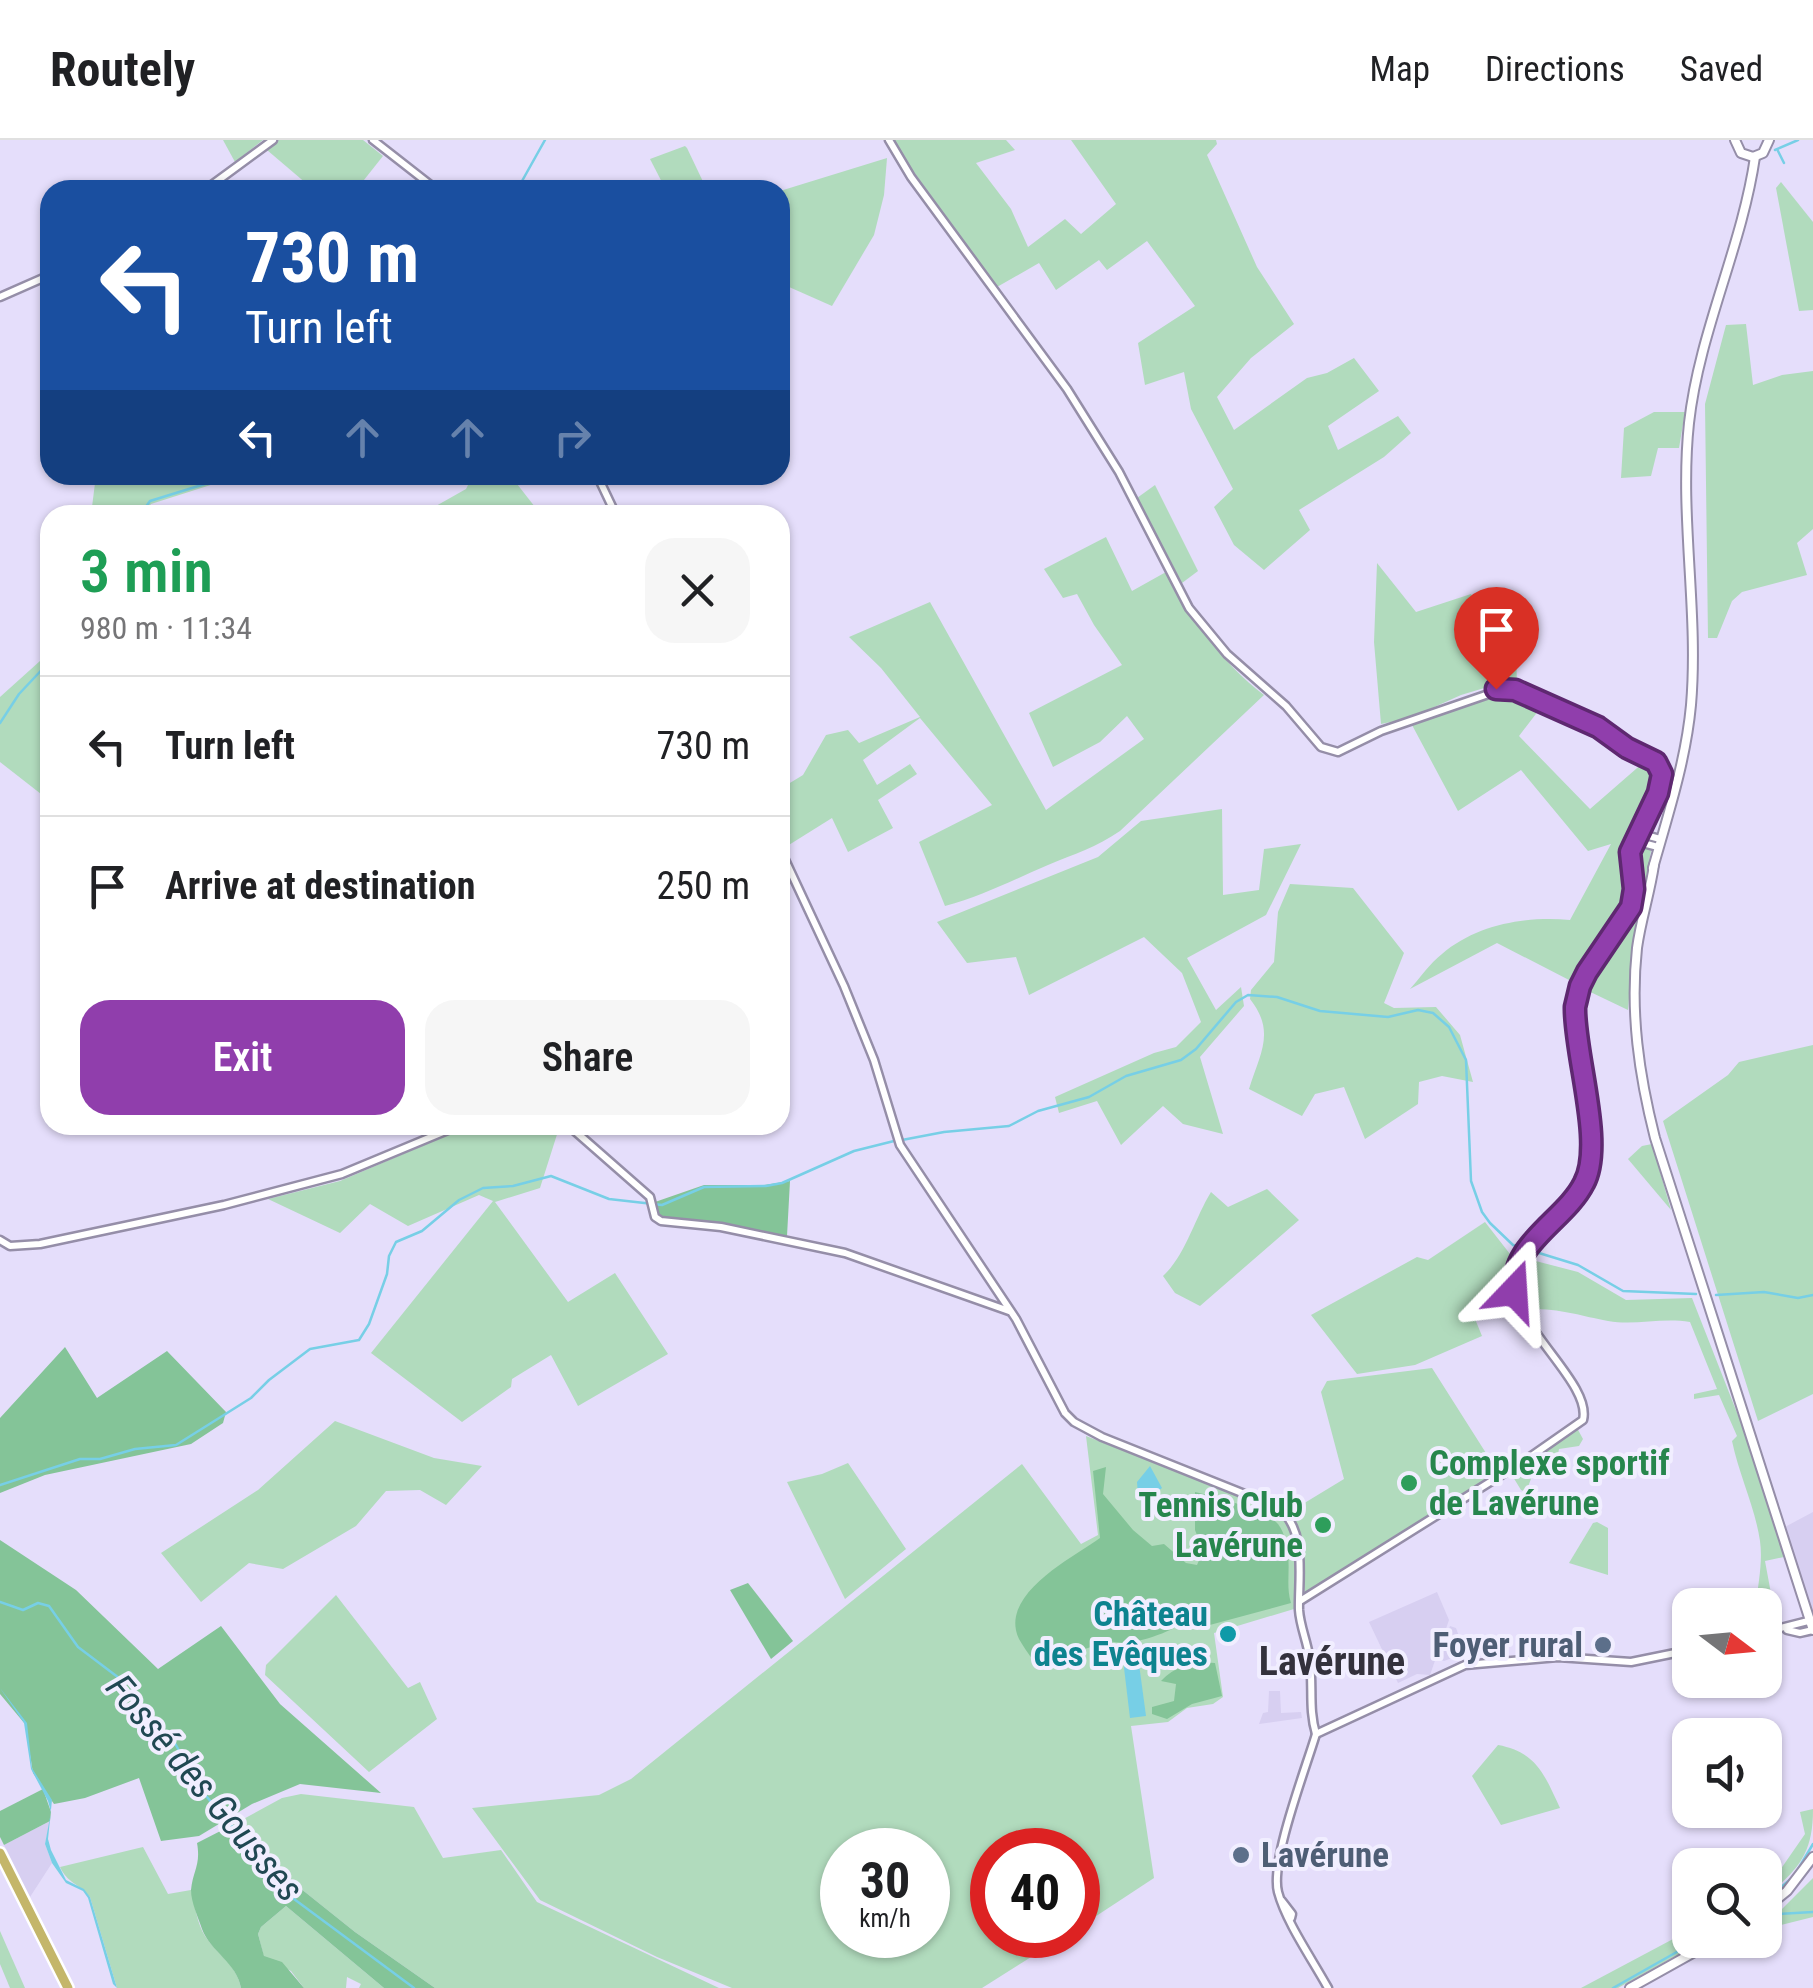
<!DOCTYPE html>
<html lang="en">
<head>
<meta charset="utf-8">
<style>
  :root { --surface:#fff; --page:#f6f6f6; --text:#202124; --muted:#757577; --line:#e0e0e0; --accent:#903eac }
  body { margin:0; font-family:"Roboto Condensed",sans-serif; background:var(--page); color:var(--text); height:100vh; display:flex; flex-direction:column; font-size:38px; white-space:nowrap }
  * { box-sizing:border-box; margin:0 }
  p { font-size:32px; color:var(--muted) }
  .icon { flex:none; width:55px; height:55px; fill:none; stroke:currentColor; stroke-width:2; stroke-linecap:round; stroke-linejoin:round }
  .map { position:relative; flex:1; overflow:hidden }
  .details { position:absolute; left:40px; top:365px; width:750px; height:630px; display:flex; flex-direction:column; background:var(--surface); border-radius:30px; box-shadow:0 2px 8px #0004 }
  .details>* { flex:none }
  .guide { position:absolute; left:40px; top:40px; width:750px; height:305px; border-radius:30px; box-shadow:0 2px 8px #0004; background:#1a4fa0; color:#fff; overflow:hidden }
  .needle { width:65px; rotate:106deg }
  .controls { position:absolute; left:1672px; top:1448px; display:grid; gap:20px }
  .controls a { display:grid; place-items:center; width:110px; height:110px; border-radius:20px; background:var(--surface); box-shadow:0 2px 8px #0004; font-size:50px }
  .speed { position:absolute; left:820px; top:1688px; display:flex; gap:20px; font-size:50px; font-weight:700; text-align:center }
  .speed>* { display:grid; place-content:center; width:130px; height:130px; border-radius:50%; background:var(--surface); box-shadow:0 2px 8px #0004; line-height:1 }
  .speed small { font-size:25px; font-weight:400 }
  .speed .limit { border:15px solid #d22; background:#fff; color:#111 }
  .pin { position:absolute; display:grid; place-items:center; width:85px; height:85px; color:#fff; margin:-102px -42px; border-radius:50% 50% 50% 0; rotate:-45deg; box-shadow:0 0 10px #0007 }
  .pin .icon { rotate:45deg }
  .me { position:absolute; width:110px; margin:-55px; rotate:20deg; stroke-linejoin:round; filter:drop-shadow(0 0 8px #0008) }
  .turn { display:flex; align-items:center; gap:35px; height:210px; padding:0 40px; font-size:45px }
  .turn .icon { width:130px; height:130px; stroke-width:2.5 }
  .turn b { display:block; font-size:70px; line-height:85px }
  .lanes { display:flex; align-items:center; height:95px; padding:0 40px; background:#0003; justify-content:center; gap:50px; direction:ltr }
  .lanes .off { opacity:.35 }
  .round { display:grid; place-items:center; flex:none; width:105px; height:105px; border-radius:30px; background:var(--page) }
  .head { display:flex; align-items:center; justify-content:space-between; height:170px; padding:0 40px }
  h1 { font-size:60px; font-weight:600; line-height:75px; color:#1e9e55 }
  .action { display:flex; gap:20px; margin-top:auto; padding:20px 40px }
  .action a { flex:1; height:115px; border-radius:30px; background:var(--accent); color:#fff; font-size:40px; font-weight:600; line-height:115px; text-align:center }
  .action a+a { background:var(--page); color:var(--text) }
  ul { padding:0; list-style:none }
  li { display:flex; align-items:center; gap:30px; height:140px; padding:0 40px; border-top:2px solid var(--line) }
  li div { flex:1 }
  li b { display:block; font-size:38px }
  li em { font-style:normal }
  header { display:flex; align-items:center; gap:60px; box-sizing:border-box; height:140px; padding:0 50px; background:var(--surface); border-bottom:2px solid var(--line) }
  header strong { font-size:48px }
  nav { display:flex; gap:55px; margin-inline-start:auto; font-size:35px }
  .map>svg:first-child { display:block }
</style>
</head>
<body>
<header>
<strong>Routely</strong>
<nav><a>Map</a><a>Directions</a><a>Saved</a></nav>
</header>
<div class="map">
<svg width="1813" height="1848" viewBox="0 0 1813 1848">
  <rect width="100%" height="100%" fill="#e5defb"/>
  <!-- built -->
  <g fill="#d7cff1">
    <path d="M1813,1372v115l-30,-99z"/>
    <path d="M1437,1452l12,28 -19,55 -13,-1 -19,9 -29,-61z"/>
    <path d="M1450,1486l6,2 11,30 -7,-3 -16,6 -6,-2z"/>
    <path d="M1269,1551h11l1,22 20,-1 1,6 -43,6 4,-11 5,-1z"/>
    <path d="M50,1681l-5,23 7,19 -22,34 -26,-52z"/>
  </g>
  <!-- green -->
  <g fill="#b1dbbd" fill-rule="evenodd">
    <path d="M223,0h40l-28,22z"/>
    <path d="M279,0h84l20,16 -27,34h-42l-47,-40z"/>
    <path d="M894,0h112l9,10 -39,13 35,46 17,38 37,-28 16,15 35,-30 -45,-64h145l1,4 -10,11 50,112 37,57 -43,34 -34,39 17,33 73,-52 20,-5 27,-15 25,33 -51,35 10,24 60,-34 13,17 -27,24 -85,53 11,20 -46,40 -30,-25 -20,-38 19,-18 -42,-80 -7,-37 -39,13 -7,-42 57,-37 -48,-65 -40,29 -8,-10 -43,30 -17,-27 -42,24 -92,-127z"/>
    <path d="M685,6l2,2 20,42h-41l-16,-31z"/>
    <path d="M887,18l-3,37 -10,40 -42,71 -52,-23v-92z"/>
    <path d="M1781,42l32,40v88l-14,1 -23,-123z"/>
    <path d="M1746,184l7,61 29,-10 31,-4v158l-16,14 10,32 -65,17 -10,9 -15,37h-9l-3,-234 21,-79z"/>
    <path d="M1654,272h31l-6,36h-21l-7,28 -30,2 3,-50z"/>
    <path d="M96,335h146l-91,29 -8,11h-52z"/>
    <path d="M473,335h37l25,32 -16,8h-99l46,-26z"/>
    <path d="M1155,345l43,86 -16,12 -45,-85z"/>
    <path d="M1106,397l26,54 34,-19c25,47 55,90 98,123l-144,136c-23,16 -46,23 -72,34 -35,15 -66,31 -103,41l-26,-64 73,-37 -72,-87 -57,42 14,25 33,-21 7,10 -39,26 15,28 -45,24 -16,-34 -48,30 -4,-9v-50l23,-14 23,-40 22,-5 11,13 61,-26 -39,-49 -32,-31 81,-35 116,208 98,-71 -17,-23 -27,26 -47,25 -24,-54 93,-48 -28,-40 -17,-31 -14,4 -19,-29z"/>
    <path d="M1377,423l39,49 55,-18 21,41 24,10 1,42 -16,-4 -40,12 -51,23 -29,6 -7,-82z"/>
    <path d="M50,512v149l-50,-39v-65z"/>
    <path d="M1506,551l36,15 -23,30 71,73 54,-47 10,3 5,8 -1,11 -32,74 2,47 -46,70 -11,6 -74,-38 -87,46c10,-11 20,-26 32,-35 35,-30 85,-38 128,-34l41,-76 -23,7 -67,-81 -63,41 -46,-86 58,-24z"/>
    <path d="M1222,669l1,86 36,-5 5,-41 37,-5 -35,71 -79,43 29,52 25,-23 3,19 -44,51 23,77 -40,-10 -20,-18 -42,39 -24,-44 -38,12 -4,-16 99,-44 22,-6 25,-25 -19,-49 -38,-36 -115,58 -13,-38 -49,6 -30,-41 161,-65 43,-36z"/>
    <path d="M1639,706l10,2 2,3 -17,91 -6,68 -46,-22 49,-74 5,-29 -2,-34z"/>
    <path d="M1290,744l63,4 51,65 -20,50 10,5 42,-1 24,28 13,47 -31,-6 -23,6 -1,22 -53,35 -21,-52 -29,7 -13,22 -53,-27c11,-36 27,-57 1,-90l1,-9 23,-28 4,-50z"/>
    <path d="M1813,905v349l-55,27 -95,-300 65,-46 11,-13z"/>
    <path d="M471,985h89l-20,63 -45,14 73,100 47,-29 53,81 -90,52 -27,-51 -39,24 -1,8 -49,35 -91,-69 122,-152 -14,-6 -71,31 -38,-22 -30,29 -72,-34 72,-18z"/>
    <path d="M1652,1004l19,66 -43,-51 14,-13z"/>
    <path d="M1267,1049l32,31 -99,86 -25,-13 -12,-17c22,-20 32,-58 48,-84l17,15z"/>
    <path d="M1485,1082l32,41 -12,7 8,33 -3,4 -16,-10 -21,17 9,22 -67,29 -58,9 -46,-59 106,-58 11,3z"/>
    <path d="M1528,1119l50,13 48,28 66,-2 49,125 43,134 -19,4 7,38 -7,6h-9c2,-21 7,-43 4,-64 -5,-34 -21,-66 -28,-100l5,-5 -18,-41 -25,4v-5l23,-5 -27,-67c-29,-5 -54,4 -82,-1 -27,-5 -42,-11 -72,-12l-2,11c-15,-22 -16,-36 -6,-61z"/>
    <path d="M1432,1228l66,104 -193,124 -4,-53 -13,-30 56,-34 -23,-87 6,-11z"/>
    <path d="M335,1281l99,37 48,8 -36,39 -26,-15 -34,1 -30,35 -73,43 -34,-6 -48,39 -40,-49 97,-63z"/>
    <path d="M1577,1288l6,11 -4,7 -20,3 -5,26 -20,-4 -8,21 -5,-2 -11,-18z"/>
    <path d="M1086,1296l191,74c25,26 17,66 17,99l-80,24 9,64 -10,7 -26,4 -19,14 -37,4 23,152 -76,50v-78h-86v85h74l-84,53h-250l-75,-31 -117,-57 -68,-92 127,-13 32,-16 391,-315 59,80 17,-9zM842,1710h86v85h-86z"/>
    <path d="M848,1323l58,86 -61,50 -58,-117 35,-8z"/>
    <path d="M1597,1382l11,6v47l-39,-12 24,-40z"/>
    <path d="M336,1455l72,93 12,-6 17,37 -68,53 -104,-97 1,-10z"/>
    <path d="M1498,1605c39,7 47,31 62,63l-59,17 -29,-49z"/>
    <path d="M301,1654l113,13 29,51 58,-8 36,52 182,86h-284l-80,-56 -55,-44 -62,-66 44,-24z"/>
    <path d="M1813,1669c0,46 -15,60 -48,89v-13l13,-12 27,-39 -5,-22z"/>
    <path d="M143,1707l25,47 23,-4c4,15 6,34 14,46 12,18 32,29 36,52h-124l-27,-91c-10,-13 -23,-14 -30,-30z"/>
    <path d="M1813,1738v39l-48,12v-3z"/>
    <path d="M286,1766l98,82h-25l2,-4 -14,-7 -1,11h-42l-13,-17 -27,-14 -6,-23 3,-7z"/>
    <path d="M1690,1790v10h14l-86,48h-37z"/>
    <path d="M0,1791l25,57h-15l-10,-24z"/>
  </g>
  <!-- forest -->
  <g fill="#84c498">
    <path d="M790,1041l-3,55 -83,-15 -41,-3 -8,-8v-8l49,-17h60z"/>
    <path d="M65,1207l32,51 70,-47 59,61 -3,11 -32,21 -146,31 -45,18v-75z"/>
    <path d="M1106,1327l-3,27 30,36 19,16 12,-2 22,19 11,2 6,-14 -8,-21v-38c18,4 72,18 83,32 7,9 8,20 10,31 2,17 -2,32 3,48l-85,23 -18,-6c-17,12 -58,28 -78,21l-63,20 -15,-2c-4,-6 -9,-13 -13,-20 -21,-44 53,-81 81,-101l-7,-67z"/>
    <path d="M0,1400l76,50 82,79 63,-43 59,78 101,89 -81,-9 -48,20 -53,32 -38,5 -22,-63 -54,20 -31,6 -21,-31 -8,-49 -25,-30z"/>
    <path d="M748,1443l45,58 -22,18 -41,-69z"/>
    <path d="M1215,1523l7,33 -30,8 -25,15 -15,-5v-7l22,-6 2,-17 -15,-3c16,-16 31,-19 54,-18z"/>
    <path d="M43,1649l8,23 -1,9 -46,24 -4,-8v-26z"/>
    <path d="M238,1682l62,66 55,44 80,56h-51l-98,-82 -25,21 -3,7 6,22 18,6 22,26h-63c-4,-25 -31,-37 -39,-59 -4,-12 -11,-27 -11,-39 2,-20 10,-25 6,-47z"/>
  </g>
  <!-- water -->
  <g fill="#77cfe6">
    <path d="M1150,1326l12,22 -18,14 -6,-7 -1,-13z"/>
    <path d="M1137,1509l9,67 -16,2 -8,-67z"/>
    <path d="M0,1548l27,35 5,45 20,32 -4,39 3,11 15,30 18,9 6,8 27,91 -4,-4 -25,-86 -5,-7 -17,-8 -14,-20 -7,-19 6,-32 -3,-11 -17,-32 -7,-46z"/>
  </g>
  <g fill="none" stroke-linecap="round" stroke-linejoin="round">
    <!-- stream -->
    <g stroke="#77cfe6" stroke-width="2.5">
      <path d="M1775,10l23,-10"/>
      <path d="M1778,11l6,12"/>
      <path d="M517,50l28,-50"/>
      <path d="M140,375l10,-14 84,-26"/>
      <path d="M0,583l19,-29 31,-33"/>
      <path d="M902,1000l42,-8 65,-6 29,-15 51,-14 37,-21 55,-16 15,-11 40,-47 12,-7 29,2 43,14 68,6 30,-7 15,3 16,14 17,33 5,121 11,31 8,11 23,22 65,20 45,26 73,3"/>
      <path d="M1716,1155l48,-3 34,6 15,-3"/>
      <path d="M0,1345l80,-26h20l35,-10 41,-4 75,-47 18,-18 41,-31 49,-9 10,-16 18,-50 2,-18 7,-14 26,-11 37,-31 24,-12 30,-2 38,-10 58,23 53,6 42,-18 62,-1 16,-3 72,-32 40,-10"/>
      <path d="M0,1462l23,8 15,-7 11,3 29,41 41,31 27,44 26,16 29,52 93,109 120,89"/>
      <path d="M1765,1761l29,-25 19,-32"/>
      <path d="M1777,1774l36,-2"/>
      <path d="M1613,1848l85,-48"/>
    </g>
    <defs>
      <g id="tertiary">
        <path d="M373,0l64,50"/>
        <path d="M889,0l22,37 156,212 52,83 70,136 38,46 59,52 35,41 17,5 43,-21 125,-43 93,39 28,21 28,14 7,13 -4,18 -28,59 4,37 -3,18 -44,64 -12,36 17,141 -6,34 -50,54 -23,46c3,47 79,102 70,138l-53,37 -230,144"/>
        <path d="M205,50l68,-50"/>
        <path d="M0,157l50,-22"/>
        <path d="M597,335l19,40"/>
        <path d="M1638,693l22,6"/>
        <path d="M1635,701l23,6"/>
        <path d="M780,709l64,137 30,74 26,85 116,174 49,94 9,9 28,15 175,70c31,21 21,72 22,103 1,16 8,31 10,46 5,27 -1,52 7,78"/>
        <path d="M568,985l82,72 5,20 6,4 60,6 124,26 164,58"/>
        <path d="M0,1100l10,6 30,-2 184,-39 118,-31 118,-49"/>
        <path d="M1787,1490l13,3 13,-3"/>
        <path d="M1765,1492l47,-12"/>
        <path d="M1316,1594l149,-69 93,-8 73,5 59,-12"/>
        <path d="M1316,1594c-10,34 -46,127 -38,158 8,30 34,67 50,96"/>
        <path d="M1282,1761l10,13 -1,4"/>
      </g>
      <g id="secondary">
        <path d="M1735,0l6,13 12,4 10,-4 6,-13"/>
        <path d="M1654,725c-4,28 -13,54 -17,83 -7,65 2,127 18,190l158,492"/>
        <path d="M1653,728c15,-53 33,-108 38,-163 8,-94 -12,-189 -2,-282 10,-91 53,-176 66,-266"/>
        <path d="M1765,1769l22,-18 26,-34"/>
        <path d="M1630,1848l86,-48"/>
      </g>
      <path id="primary" d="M0,1713l68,135"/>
    </defs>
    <!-- tertiary casing -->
    <use href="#tertiary" stroke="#958ea8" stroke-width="11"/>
    <!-- secondary casing -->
    <use href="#secondary" stroke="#958ea8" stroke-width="12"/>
    <!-- primary casing -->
    <use href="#primary" stroke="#fff" stroke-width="14"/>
    <!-- tertiary -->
    <use href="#tertiary" stroke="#fff" stroke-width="6"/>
    <!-- secondary -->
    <use href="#secondary" stroke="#fff" stroke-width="8"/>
    <!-- primary -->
    <use href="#primary" stroke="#c4b66a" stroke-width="9"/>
  </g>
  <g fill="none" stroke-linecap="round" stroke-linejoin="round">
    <defs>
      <path id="route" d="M1496,549l19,1 83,37 29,21 29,14 6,12 -4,19 -28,59 4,37 -3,18 -44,65 -7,14 -5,21c-1,47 30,137 9,176 -19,38 -73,59 -70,108"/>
    </defs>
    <!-- route casing -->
    <use href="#route" stroke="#5e2870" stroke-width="25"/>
    <!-- route -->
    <use href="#route" stroke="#903eac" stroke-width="18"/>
  </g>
  <!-- markers -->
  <g fill="#2e9e5b" stroke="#f1eeff" stroke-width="4">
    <circle cx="1409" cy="1343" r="10"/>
    <circle cx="1323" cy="1385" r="10"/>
  </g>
  <circle fill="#0f9aa8" stroke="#f1eeff" stroke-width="4" cx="1228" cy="1494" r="10"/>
  <g fill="#5c6f8a" stroke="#f1eeff" stroke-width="4">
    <circle cx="1603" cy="1505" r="10"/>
    <circle cx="1241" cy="1715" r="10"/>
  </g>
  <g text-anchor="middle" stroke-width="8" stroke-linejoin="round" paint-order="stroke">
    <!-- leisure labels -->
    <g font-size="35" font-weight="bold" fill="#27864d" stroke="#f1eeff" text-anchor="start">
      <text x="1429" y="1335">Complexe sportif<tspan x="1429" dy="40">de Lavérune</tspan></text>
      <text x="1303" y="1377" text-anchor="end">Tennis Club<tspan x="1303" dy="40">Lavérune</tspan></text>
    </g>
    <!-- culture labels -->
    <g font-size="35" font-weight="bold" fill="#0d838f" stroke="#f1eeff" text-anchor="end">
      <text x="1208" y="1486">Château<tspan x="1208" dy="40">des Evêques</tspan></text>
    </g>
    <!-- service labels -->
    <g font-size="35" font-weight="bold" fill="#4e5e75" stroke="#f1eeff" text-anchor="end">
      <text x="1583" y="1517">Foyer rural</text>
      <text x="1261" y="1727" text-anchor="start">Lavérune</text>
    </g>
    <!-- water labels -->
    <g font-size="38" font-style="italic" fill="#204852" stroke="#f1eeff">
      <text transform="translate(205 1648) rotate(50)" y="13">Fossé des Gousses</text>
    </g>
    <!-- quarter labels -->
    <g font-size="40" font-weight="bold" fill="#33313c" stroke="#f1eeff">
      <text x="1332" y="1535">Lavérune</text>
    </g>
  </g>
</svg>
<div class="controls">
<a><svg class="needle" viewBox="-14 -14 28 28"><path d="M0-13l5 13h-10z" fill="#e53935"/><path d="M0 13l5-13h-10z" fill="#757577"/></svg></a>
<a><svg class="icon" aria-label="sound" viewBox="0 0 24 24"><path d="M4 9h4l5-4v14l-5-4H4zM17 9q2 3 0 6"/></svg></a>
<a><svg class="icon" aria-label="search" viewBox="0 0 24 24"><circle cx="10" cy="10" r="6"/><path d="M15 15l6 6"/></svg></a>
</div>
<div class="speed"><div>30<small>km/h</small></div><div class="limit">40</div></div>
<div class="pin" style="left:1496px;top:549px;background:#d93025"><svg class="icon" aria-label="arrive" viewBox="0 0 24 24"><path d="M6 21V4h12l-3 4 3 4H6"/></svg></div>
<svg class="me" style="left:1514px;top:1151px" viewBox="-20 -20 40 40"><path d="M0-17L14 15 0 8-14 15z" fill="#903eac" stroke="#fff" stroke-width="4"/></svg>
<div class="guide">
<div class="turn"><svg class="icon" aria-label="left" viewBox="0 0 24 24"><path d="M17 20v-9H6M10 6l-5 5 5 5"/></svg><div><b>730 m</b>Turn left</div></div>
<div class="lanes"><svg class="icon" aria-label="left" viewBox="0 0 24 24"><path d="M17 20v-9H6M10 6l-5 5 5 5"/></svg><svg class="icon off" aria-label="ahead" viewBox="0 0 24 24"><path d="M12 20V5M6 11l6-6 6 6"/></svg><svg class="icon off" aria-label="ahead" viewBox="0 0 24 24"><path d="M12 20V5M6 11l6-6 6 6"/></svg><svg class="icon off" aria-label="right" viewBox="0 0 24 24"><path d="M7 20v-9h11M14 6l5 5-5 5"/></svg></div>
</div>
<section class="details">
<div class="head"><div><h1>3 min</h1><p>980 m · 11:34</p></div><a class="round"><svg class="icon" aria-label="close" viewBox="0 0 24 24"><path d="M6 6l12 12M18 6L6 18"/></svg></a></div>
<ul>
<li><svg class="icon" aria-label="left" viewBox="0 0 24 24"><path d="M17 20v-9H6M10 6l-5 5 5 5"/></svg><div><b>Turn left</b></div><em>730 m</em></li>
<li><svg class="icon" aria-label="arrive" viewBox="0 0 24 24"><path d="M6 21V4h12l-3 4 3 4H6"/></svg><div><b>Arrive at destination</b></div><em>250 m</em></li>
</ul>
<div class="action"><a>Exit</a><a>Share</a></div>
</section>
</div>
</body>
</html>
